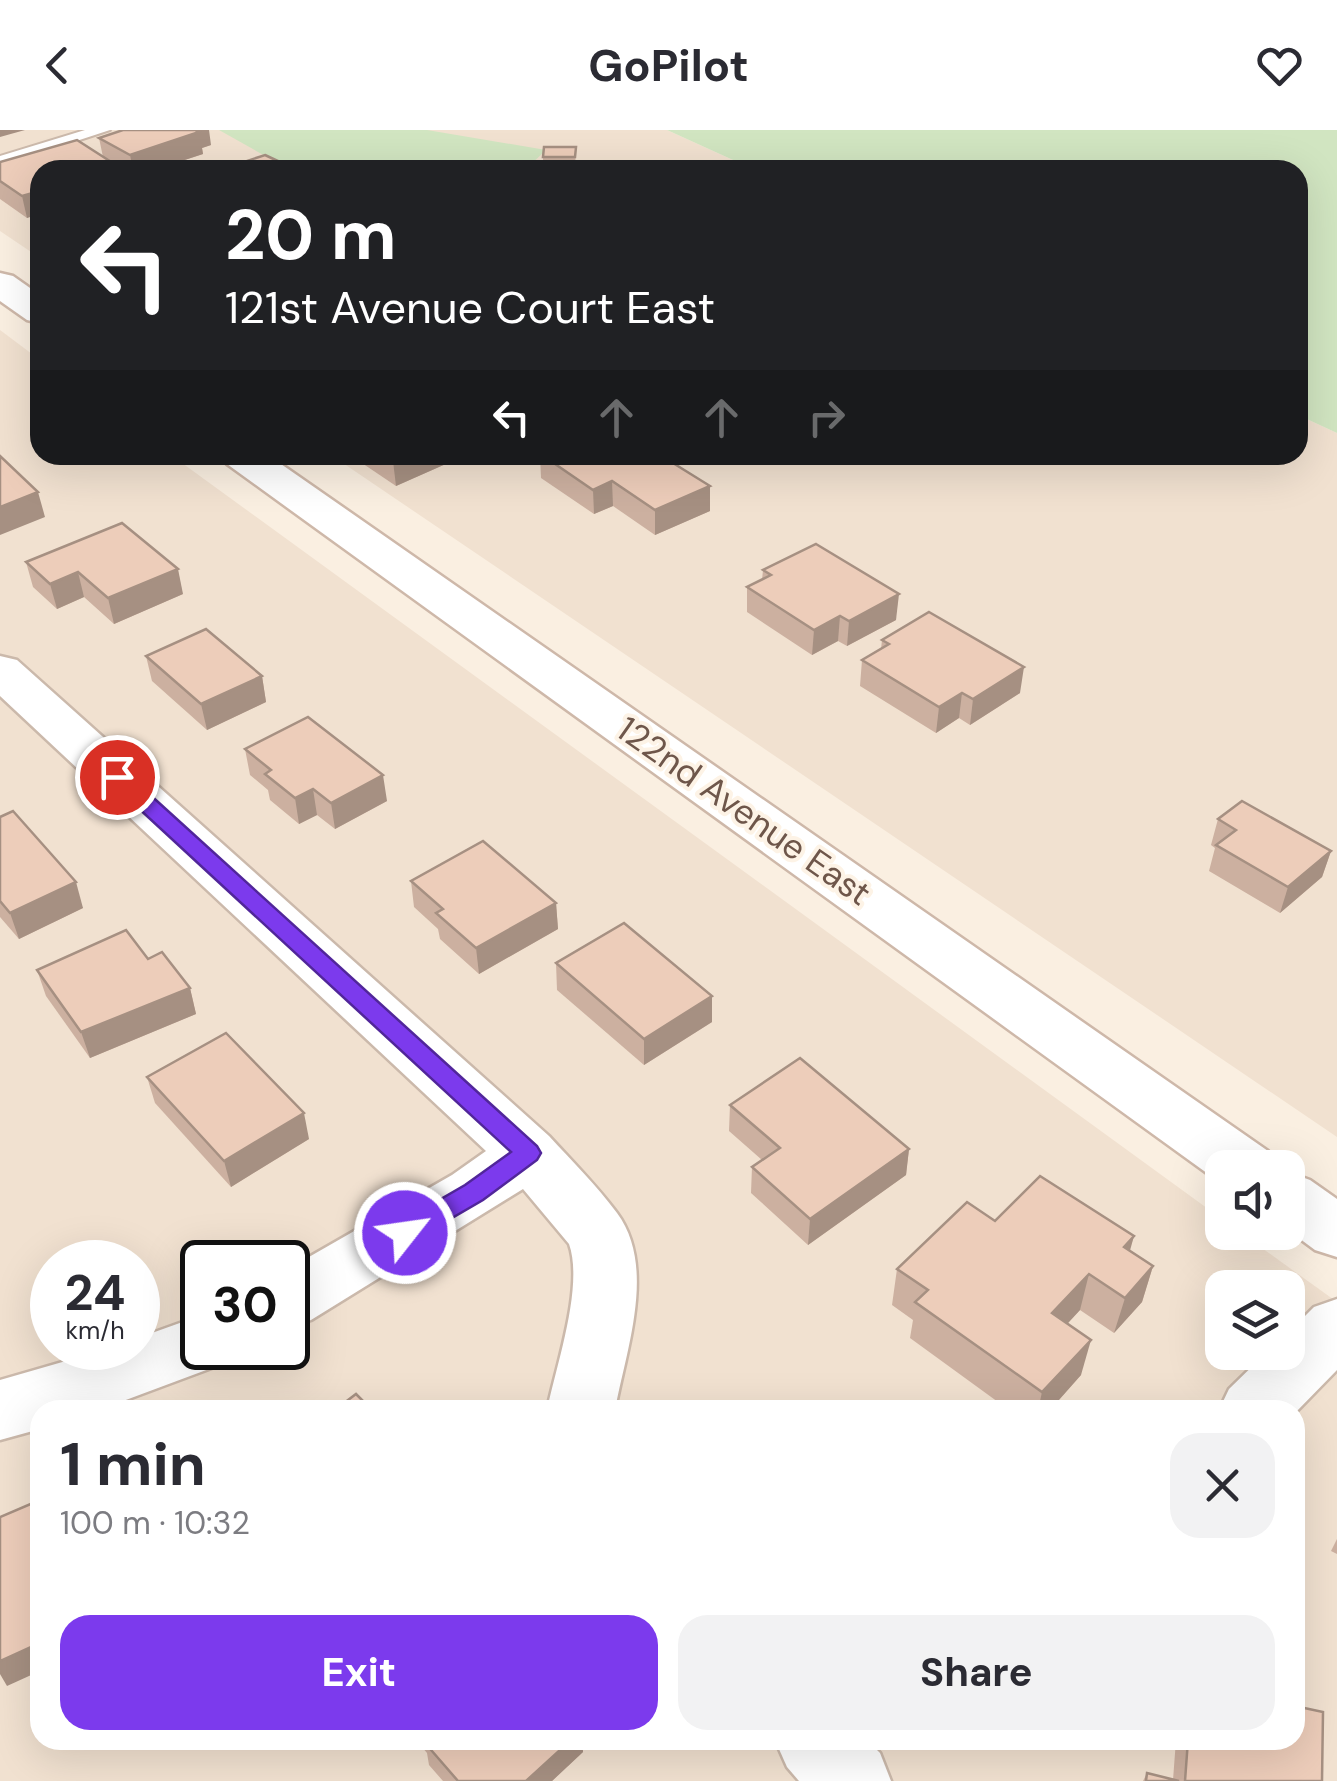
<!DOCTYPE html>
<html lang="en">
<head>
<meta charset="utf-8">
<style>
  :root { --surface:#fff; --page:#f2f2f3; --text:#2b2b33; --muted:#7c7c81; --accent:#7c3aed }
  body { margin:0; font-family:"DM Sans",sans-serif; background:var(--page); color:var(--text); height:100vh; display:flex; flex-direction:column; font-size:38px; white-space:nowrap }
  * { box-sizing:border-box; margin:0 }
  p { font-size:32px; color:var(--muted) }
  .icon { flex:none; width:55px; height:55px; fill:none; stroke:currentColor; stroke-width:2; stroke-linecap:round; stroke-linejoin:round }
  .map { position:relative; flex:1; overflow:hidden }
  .details { position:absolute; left:30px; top:1270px; width:1275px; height:350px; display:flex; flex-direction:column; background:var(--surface); border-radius:30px; box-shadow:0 10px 40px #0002 }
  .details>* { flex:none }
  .guide { position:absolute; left:30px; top:30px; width:1278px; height:305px; border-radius:30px; box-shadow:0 10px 40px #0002; background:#202124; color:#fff; overflow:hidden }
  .buttons { position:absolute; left:1205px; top:1020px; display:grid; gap:20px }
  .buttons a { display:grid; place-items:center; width:100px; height:100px; border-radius:20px; background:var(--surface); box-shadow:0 10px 40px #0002; font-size:50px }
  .speed { position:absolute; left:30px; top:1110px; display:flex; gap:20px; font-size:50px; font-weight:700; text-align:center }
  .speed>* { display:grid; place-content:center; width:130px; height:130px; border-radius:50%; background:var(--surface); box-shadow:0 10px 40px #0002; line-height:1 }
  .speed small { font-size:25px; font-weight:400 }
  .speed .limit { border:5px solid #111; border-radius:15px; background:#fff; color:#111 }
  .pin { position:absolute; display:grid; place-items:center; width:85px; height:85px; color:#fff; margin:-42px; border:5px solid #fff; border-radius:50%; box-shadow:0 2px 10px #0007 }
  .me { position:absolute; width:110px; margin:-55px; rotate:60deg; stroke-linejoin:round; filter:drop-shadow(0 0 8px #0008) }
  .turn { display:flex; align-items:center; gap:35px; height:210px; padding:0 30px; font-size:45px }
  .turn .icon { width:130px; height:130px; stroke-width:2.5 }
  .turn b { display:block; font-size:70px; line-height:85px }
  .lanes { display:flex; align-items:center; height:95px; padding:0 30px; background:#0003; justify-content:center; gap:50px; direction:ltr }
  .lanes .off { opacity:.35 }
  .round { display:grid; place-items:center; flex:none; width:105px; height:105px; border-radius:30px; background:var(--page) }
  .headline { display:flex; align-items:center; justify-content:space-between; height:170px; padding:0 30px }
  h1 { font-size:60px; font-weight:700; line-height:75px }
  .primary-button { display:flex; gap:20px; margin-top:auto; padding:20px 30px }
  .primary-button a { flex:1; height:115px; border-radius:30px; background:var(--accent); color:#fff; font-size:40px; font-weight:700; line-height:115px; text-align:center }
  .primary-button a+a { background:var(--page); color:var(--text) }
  header { display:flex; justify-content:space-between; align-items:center; height:130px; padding:0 30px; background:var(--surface); font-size:45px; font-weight:700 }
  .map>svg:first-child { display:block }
</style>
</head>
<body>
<header><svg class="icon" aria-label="back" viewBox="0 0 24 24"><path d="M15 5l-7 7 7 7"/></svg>GoPilot<svg class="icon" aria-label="heart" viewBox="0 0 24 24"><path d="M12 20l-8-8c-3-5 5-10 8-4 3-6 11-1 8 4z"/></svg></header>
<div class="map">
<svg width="1337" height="1651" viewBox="0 0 1337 1651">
  <rect width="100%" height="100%" fill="#faefe1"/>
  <!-- residential -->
  <g fill="#f1e1d0" fill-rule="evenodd">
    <path d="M0,0h667l88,40h-715v88l-40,-27z"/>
    <path d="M0,200l40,30v95h131l1051,764v13l19,1 96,69v479h-1337zM52,1132h86v86h-86zM202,1132h86v86h-86zM1222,1158h66v64h-66zM40,1280h1255v330h-1255z"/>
    <path d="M1298,285l39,18v704l-1006,-682h967z"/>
  </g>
  <!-- green -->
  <g fill="#d1e5c1">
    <path d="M219,0h208l119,20 -21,20h-235z"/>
    <path d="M667,0h670v303l-39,-18v-245h-543z"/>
  </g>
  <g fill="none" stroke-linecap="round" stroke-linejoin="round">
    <defs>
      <path id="service" d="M85,0h25l-110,36v-10z"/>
      <g id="minor">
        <path d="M0,526l17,4 532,476c23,25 48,50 68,77 40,54 9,137 -2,197h-68c9,-44 37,-124 22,-166l-46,-55 -212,131 -23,8v-59l164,-94 34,-24 -486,-455z"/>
        <path d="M1337,1169v71l-42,43 -76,-3 10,-21 38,-37h21v-19l26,-26z"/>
        <path d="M202,1185v33h31l-8,15 -126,47h-59v19l-40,11v-60l111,-32h27v-10z"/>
        <path d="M775,1610h92l13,13 11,28h-92l-12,-14z"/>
      </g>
      <g id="secondary">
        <path d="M0,143l13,3 27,19v28l-13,-3 -27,-19z"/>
        <path d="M221,325h47l1000,696 8,17h-54v16l-995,-720z"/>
        <path d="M1288,1042l22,8 27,19v58l-22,-7 -27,-20z"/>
      </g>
    </defs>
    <!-- service casing -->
    <use href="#service" stroke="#cbb9ab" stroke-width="4"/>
    <!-- minor casing -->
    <use href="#minor" stroke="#cbb9ab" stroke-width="5"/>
    <!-- secondary casing -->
    <use href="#secondary" stroke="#ceb8a9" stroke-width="5"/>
    <!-- service -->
    <use href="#service" fill="#fff" fill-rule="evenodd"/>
    <!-- minor -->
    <use href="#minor" fill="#fff" fill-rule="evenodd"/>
    <!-- secondary -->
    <use href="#secondary" fill="#fff" fill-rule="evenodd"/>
  </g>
  <!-- wall -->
  <g fill="#ccb0a0">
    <path d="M99,8l112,7 -9,3 1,6 -49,16h-31l-4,-2 -92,50 -27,-19v-37l103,-5z"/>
    <path d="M576,17l-1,22 -35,1 3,-8v-5z"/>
    <path d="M350,325h97l1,8 -52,23z"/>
    <path d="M540,325h120l50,31v25l-55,24 -42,-29 -19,8 -53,-36z"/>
    <path d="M26,432l157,32 -69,30 -30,-27 -27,12 -24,-22z"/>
    <path d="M763,440l133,50 -49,26 -9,-5 -26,14 -65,-43v-25l15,-7z"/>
    <path d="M882,510l138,53 -50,32 -11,-7 -23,15 -76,-47 2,-26 19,-11z"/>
    <path d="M146,526l116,20 4,26 -59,28 -55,-49z"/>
    <path d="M245,619l142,52 -52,28 -18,-14 -18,9 -29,-24 -2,-10 -18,-15z"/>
    <path d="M0,687l83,91 -64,31 -19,-22z"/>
    <path d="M1218,689l113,32 -9,26 -42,36 -71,-42 6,-23 -4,-3z"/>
    <path d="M411,751l145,22 2,26 -79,45 -39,-35 -2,-10 -24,-22z"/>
    <path d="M556,833l156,33v26l-68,43 -87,-75z"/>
    <path d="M37,840l153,18 6,26 -106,44 -44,-62z"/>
    <path d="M147,947l162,62 -78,48 -76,-84z"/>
    <path d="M730,975l179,44 -3,26 -98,70 -57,-52 1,-26 10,-7 -33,-29z"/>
    <path d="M995,1091l139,15 -5,15 24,15 -11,36 -28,31 -34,-23 -13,14 14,51 -31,35h-41l-99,-72 3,-18 -21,-15 5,-36z"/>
    <path d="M1337,1409v15l-6,-3z"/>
    <path d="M416,1610h166l1,12 -31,29h-109l-14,-16 -2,-12z"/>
    <path d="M1176,1610h119l27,41h-179l4,-8 26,7z"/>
  </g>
  <!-- shaded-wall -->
  <g fill="#a69082">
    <path d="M0,0h25l-25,7z"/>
    <path d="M192,0h17l2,15 -9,3 1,6 -49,16h-21l-3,-15z"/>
    <path d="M40,61v23l-13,4 -5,-22z"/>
    <path d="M408,325h39l1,8 -52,23 -3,-25z"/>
    <path d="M612,351l1,25 -19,8 -1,-24z"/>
    <path d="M710,356v25l-55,24v-25z"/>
    <path d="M38,362l7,25 -45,18v-28z"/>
    <path d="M178,439l5,25 -69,30 -6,-26z"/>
    <path d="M78,442l6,25 -27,12 -7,-25z"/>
    <path d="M899,464l-3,26 -49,26 2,-25z"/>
    <path d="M840,486l-2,25 -26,14 2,-25z"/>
    <path d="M1024,537l-4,26 -50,32 3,-26z"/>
    <path d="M262,546l4,26 -59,28 -6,-26z"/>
    <path d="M962,563l-3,25 -23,15 3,-26z"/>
    <path d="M383,645l4,26 -52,28 -4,-26z"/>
    <path d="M313,659l4,26 -18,9 -4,-26z"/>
    <path d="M1331,721l-9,26 -42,36 8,-26z"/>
    <path d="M76,752l7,26 -64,31 -9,-26z"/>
    <path d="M556,773l2,26 -79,45 -3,-26z"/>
    <path d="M190,858l6,26 -106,44 -9,-26z"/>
    <path d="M712,866v26l-68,43v-26z"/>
    <path d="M304,983l5,26 -78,48 -7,-26z"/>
    <path d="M909,1019l-3,26 -98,70 2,-26z"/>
    <path d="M1134,1106l-10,36v-25z"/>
    <path d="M1153,1136l-11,36 -28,31 11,-35z"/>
    <path d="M1089,1144l-9,36 -36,39 8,-36z"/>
    <path d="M1091,1210l-10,35 -31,35h-12l4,-18z"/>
    <path d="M40,1513v28l-33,15 -7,-12v-13z"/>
    <path d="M571,1610h11l1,12 -31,29h-26z"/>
  </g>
  <!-- building -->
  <g fill="#edcdba" stroke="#a69082" stroke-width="2.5">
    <path d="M123,0h72l4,2 -69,23 -31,-17z"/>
    <path d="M77,10l42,27 -11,3h-68v21l-18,5 -22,-15v-19z"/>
    <path d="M544,17h32l-1,10h-32z"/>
    <path d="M265,25l32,15h-77z"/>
    <path d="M540,32h26l-1,8h-25z"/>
    <path d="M384,325h24l-15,6z"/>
    <path d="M542,325h118l50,31 -55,24 -43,-29 -19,9z"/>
    <path d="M0,326l38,36 -38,15z"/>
    <path d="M122,393l56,46 -70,29 -30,-26 -28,12 -24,-22z"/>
    <path d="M816,414l83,50 -50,27 -9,-5 -26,14 -67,-43 24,-12 -8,-5z"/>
    <path d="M929,482l95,55 -51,32 -11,-6 -23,14 -77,-47 27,-16 -7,-4z"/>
    <path d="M206,499l56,47 -61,28 -55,-48z"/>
    <path d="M308,587l75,58 -52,28 -18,-14 -18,9 -30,-24 6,-4 -26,-21z"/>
    <path d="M1242,671l89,50 -43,36 -72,-42 20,-15 -18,-11z"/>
    <path d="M13,681l63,71 -66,31 -10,-12v-84z"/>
    <path d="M483,711l73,62 -80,45 -40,-35 7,-4 -32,-28z"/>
    <path d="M624,793l88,73 -68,43 -88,-76z"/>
    <path d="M126,800l22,29 14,-7 28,36 -109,44 -44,-62z"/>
    <path d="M226,903l78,80 -80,48 -77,-84z"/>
    <path d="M800,928l109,91 -99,70 -58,-52 28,-19 -50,-43z"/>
    <path d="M1040,1046l94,60 -10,11 29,19 -28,32 -36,-24 -37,39 39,27 -49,52 -127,-90 13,-12 -31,-21 70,-67 28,19z"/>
    <path d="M356,1264l16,16h-37z"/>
    <path d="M40,1370v143l-40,18v-144z"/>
    <path d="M1295,1576l28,6 -1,69h-137l3,-41h107z"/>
    <path d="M427,1610h144l-45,41h-68l-33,-38z"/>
    <path d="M1147,1643l32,8h-33z"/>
  </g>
  <!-- route -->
  <path fill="#7c3aed" stroke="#51269a" stroke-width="2.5" d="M117,640l8,2 412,374 4,7 -4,7 -54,40 -69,40 -9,3 -9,-3 -4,-7 4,-8 69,-40 46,-33 -401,-370 -3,-5z"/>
  <g text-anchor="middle" stroke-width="8" stroke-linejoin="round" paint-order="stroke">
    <!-- street labels -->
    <g font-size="35" fill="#6e564a" stroke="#fdf3e6">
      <text transform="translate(744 681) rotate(35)" y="12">122nd Avenue East</text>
    </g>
  </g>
</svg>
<div class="buttons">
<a><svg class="icon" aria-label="sound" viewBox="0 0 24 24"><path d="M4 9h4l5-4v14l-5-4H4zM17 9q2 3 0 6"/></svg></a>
<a><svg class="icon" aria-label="layers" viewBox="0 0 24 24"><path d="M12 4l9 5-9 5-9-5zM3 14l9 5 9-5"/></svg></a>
</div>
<div class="speed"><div>24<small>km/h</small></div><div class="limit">30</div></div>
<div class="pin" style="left:117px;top:647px;background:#d93025"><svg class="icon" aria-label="arrive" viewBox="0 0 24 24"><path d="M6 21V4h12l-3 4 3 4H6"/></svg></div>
<svg class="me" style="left:405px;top:1103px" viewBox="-20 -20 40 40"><circle r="17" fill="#7c3aed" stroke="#fff" stroke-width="3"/><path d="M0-11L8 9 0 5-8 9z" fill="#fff"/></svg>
<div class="guide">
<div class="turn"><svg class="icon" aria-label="left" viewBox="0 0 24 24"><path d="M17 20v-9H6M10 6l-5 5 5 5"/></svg><div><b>20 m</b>121st Avenue Court East</div></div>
<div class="lanes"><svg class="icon" aria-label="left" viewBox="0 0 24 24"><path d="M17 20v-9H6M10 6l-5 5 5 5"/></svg><svg class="icon off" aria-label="ahead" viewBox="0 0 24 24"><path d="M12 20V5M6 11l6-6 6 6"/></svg><svg class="icon off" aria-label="ahead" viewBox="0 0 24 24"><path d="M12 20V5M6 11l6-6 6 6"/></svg><svg class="icon off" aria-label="right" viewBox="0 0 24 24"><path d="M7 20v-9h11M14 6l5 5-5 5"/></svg></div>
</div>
<section class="details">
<div class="headline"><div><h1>1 min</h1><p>100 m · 10:32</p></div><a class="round"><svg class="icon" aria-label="close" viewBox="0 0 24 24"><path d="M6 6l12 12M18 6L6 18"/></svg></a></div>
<div class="primary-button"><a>Exit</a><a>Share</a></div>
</section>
</div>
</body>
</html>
